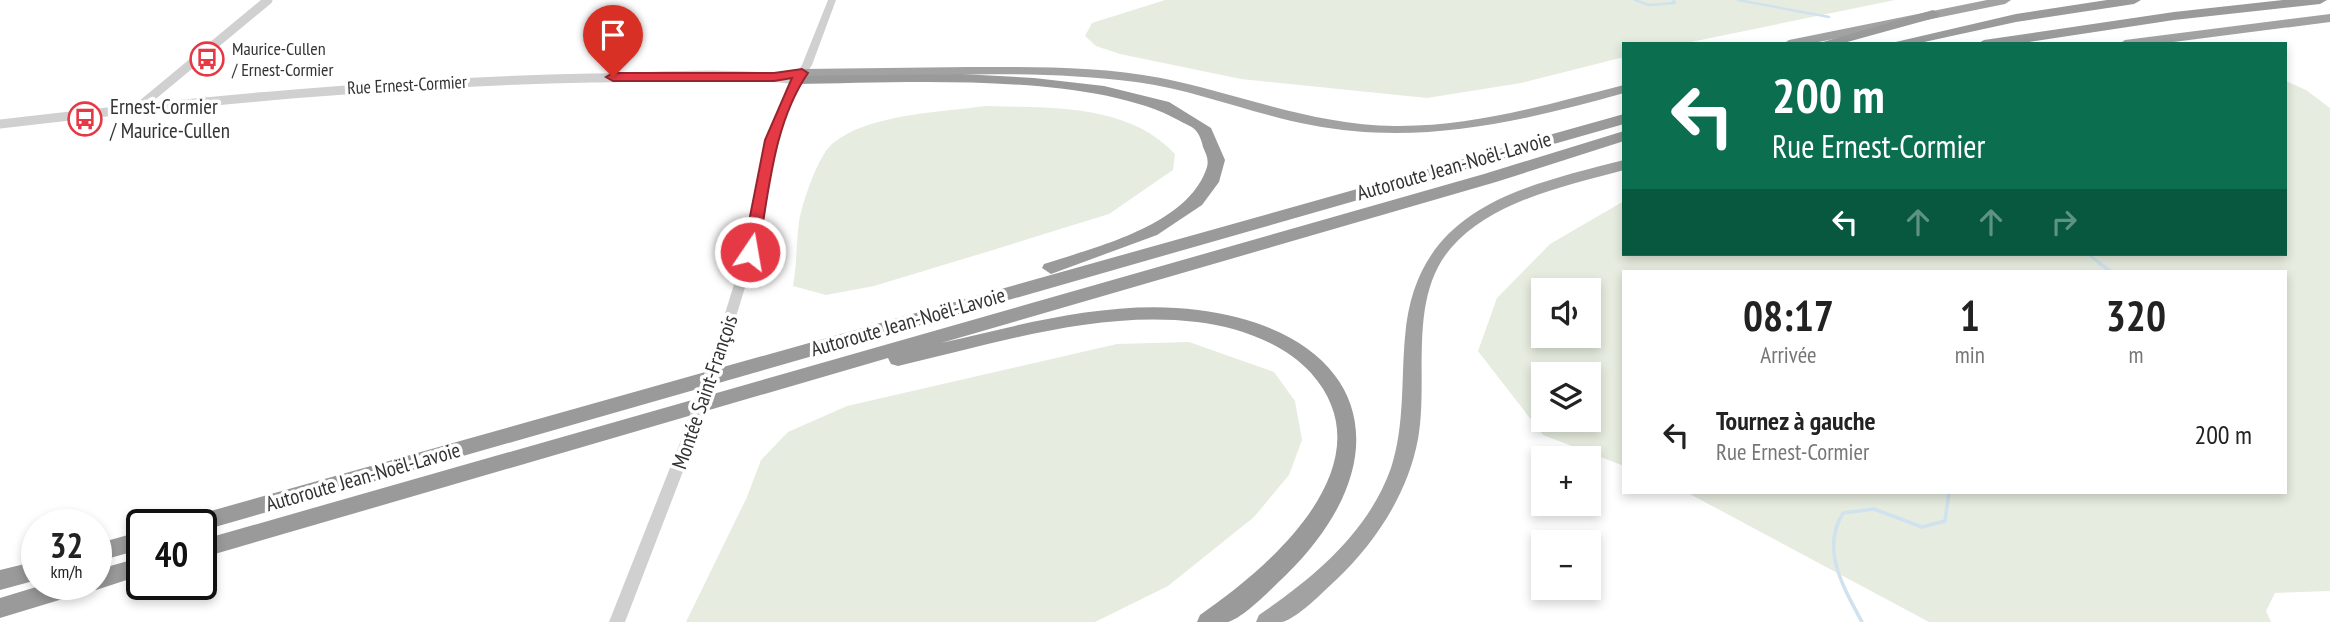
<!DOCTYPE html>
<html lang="fr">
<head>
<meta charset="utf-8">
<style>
  :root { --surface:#fff; --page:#f6f6f6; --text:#222; --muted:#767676 }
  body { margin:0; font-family:"PT Sans Narrow",sans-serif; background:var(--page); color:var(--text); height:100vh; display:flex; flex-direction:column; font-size:26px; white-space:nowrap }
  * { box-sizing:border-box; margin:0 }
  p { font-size:23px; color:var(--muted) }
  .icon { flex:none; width:38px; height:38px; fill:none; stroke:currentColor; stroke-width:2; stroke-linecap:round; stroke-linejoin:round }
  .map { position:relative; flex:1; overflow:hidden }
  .sheet { position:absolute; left:1622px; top:270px; width:665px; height:224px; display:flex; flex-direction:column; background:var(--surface); border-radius:0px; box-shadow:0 4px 10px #0003 }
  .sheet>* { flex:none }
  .guide { position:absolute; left:1622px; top:42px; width:665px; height:214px; border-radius:0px; box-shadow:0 4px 10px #0003; background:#0b6e4f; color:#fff; overflow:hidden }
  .fabs { position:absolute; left:1531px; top:278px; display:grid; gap:14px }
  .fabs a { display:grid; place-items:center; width:70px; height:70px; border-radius:0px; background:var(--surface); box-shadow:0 4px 10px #0003; font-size:35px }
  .speed { position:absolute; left:21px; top:509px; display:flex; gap:14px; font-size:35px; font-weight:700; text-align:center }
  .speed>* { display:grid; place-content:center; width:91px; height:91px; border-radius:50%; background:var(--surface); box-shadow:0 4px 10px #0003; line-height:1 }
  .speed small { font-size:18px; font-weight:400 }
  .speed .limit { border:4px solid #111; border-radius:10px; background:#fff; color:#111 }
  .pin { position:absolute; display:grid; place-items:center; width:60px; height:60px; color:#fff; margin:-72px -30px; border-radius:50% 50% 50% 0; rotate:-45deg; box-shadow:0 0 7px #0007 }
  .pin .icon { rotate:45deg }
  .me { position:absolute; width:77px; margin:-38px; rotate:12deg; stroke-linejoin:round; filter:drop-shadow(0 0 5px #0008) }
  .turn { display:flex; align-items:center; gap:24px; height:147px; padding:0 35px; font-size:32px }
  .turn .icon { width:91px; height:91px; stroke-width:2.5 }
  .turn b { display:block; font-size:49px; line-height:60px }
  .lanes { display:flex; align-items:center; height:66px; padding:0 35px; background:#0003; justify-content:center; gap:35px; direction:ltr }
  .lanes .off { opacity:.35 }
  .eta { display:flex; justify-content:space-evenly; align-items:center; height:119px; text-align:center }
  .eta b { font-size:42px; font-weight:700; line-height:49px }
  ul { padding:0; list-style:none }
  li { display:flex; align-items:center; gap:21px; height:91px; padding:0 35px }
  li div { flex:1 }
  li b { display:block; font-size:26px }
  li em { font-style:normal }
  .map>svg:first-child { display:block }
</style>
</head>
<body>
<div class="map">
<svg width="2330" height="622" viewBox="0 0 2330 622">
  <rect width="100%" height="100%" fill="#fff"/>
  <!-- green -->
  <g fill="#e6ecdf" fill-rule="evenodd">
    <path d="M1165,0h730l-214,44h-57v13l-103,26 -94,15 -186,-19 -121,-25 -24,-8 -11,-10 7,-13z"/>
    <path d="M2286,81l20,9 24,18v483l-55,2 -9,18 5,11h-342l-243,-130h600v-221h-662v195l-81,-31 -65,-84 19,-53 53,-54 74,-43v53h662zM1544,290h45v46h-45zM1544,374h45v46h-45z"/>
    <path d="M986,106c64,2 142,-3 189,48l-2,16 -64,44 -116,36 -119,36 -48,9 -33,-9c4,-22 3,-42 6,-64 3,-19 19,-66 33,-78 35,-30 110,-32 154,-38z"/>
    <path d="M1189,342l85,30 21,29 7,39 -13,35 -35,42 -86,69 -73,36h-409l61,-125 14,-37 27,-28 59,-26 270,-62z"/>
  </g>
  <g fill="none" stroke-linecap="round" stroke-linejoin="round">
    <!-- stream-far1 -->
    <g stroke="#cfe2ee" stroke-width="2.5">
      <path d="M1635,0l14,5 26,-2 -2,-3"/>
      <path d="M1738,0l91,17"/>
      <path d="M2088,254l13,10"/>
    </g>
    <!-- stream -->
    <g stroke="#cfe2ee" stroke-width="3.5">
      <path d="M2099,263l11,8"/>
      <path d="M1862,622c-18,-34 -42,-72 -19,-109l31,-4 48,18 23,-6 4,-29"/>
    </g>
    <!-- minor -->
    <g stroke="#d0d0d0" stroke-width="9">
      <path d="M139,107l129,-107"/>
      <path d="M0,124c196,-23 393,-42 591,-46 68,-1 139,-7 206,2"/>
    </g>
    <!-- tertiary -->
    <g fill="#d0d0d0" fill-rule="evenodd">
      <path d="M828,0h8l-24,65 -15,22 -20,53 -21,112 -30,97 -2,3h-8l-2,-3 30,-97 23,-112 20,-53 15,-22z"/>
      <path d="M690,430l5,2 2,3 -72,187h-16l74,-187 2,-3z"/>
    </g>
    <!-- trunk -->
    <g fill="#a2a2a2" fill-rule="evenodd">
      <path d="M1987,0h24l-6,4 -196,40h-26l6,-4z"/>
      <path d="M2330,14v8l-172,22h-39l6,-4z"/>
      <path d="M970,67c63,0 128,-1 191,11 78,16 152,47 234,48 79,1 153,-22 229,-41v8c-104,29 -205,53 -313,32 -59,-11 -115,-35 -175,-43 -110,-14 -223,-5 -334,-5l-7,-4 7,-4z"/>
      <path d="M1624,160v10c-58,16 -131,30 -173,78 -44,51 -22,130 -33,191 -10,54 -42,103 -82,141 -11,10 -39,39 -54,42 -8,0 -18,0 -26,0l3,-7c54,-37 109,-82 132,-147 14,-43 10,-88 14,-131 10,-128 113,-150 219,-177z"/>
    </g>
    <!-- motorway -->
    <g fill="#9a9a9a" fill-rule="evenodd">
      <path d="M2107,0h34l-7,4 -118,18 -101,22h-28l129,-30z"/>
      <path d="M2283,0h44l-7,4 -146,16 -159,24h-38l7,-4 190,-28z"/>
      <path d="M1933,10l7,4 -2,3 -98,27h-24z"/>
      <path d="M961,74l73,4 70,8 65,16 42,26 14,32 -6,22 -17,23 -45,30 -106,39 -9,-6 2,-4c52,-17 145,-39 163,-97 2,-8 -1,-13 -4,-20 -1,-5 -3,-11 -6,-15 -3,-5 -12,-8 -17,-11 -89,-50 -280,-38 -383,-37l-7,-4 7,-4z"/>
      <path d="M1624,114v10l-1423,407v-6h-20l4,-6 8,-3z"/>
      <path d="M1624,131v10l-128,41 -555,161c83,-19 171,-44 257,-33 170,22 209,146 88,265 -13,12 -41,42 -58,47 -8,0 -22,0 -31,0l3,-7c70,-48 191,-152 111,-242 -28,-31 -74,-46 -114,-51 -101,-12 -202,22 -299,44l-7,-2 -3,-6 -687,200v-18l1283,-366z"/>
      <path d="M142,531v18l-46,13v-18z"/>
      <path d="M142,557v18l-46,15 -6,-2 -1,3 -89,27v-20l46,-14h50v-14z"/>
      <path d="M37,561v19l-37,10v-20z"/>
    </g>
    <!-- tertiary-bridge -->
    <path stroke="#d0d0d0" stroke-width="14" d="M690,435l30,-86"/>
  </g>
  <!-- route -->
  <path fill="#e63946" stroke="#96252e" stroke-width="2" d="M802,69l6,4c-35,51 -39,120 -50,179l-8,5 -7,-5 22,-112 27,-62 -18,3h-161l-7,-4 7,-4h161z"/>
  <!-- icons -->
  <defs>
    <symbol id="bus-ring" viewBox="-11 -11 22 22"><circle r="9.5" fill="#fff" stroke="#e63946" stroke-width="1.5"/><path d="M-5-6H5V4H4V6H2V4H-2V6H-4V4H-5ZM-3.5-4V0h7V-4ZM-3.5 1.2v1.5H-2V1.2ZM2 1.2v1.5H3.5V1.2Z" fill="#e63946"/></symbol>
  </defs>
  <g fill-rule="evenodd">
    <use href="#bus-ring" x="188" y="40" width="38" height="38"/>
    <use href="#bus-ring" x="66" y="100" width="38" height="38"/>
  </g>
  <g text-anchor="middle" stroke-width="7" stroke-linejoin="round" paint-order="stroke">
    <!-- far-poi labels -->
    <g font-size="18" fill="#333" stroke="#fff" text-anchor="start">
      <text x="232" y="55">Maurice-Cullen<tspan x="232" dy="21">/ Ernest-Cormier</tspan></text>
    </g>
    <!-- far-street labels -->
    <g font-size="18" fill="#333" stroke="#fff">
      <text transform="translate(407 85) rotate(-3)" y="6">Rue Ernest-Cormier</text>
    </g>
    <!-- poi labels -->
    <g font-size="21" fill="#333" stroke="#fff" text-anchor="start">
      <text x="110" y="114">Ernest-Cormier<tspan x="110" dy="24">/ Maurice-Cullen</tspan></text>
    </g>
    <!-- street labels -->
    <g font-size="21" fill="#333" stroke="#fff">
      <text transform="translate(1454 166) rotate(-16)" y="7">Autoroute Jean-Noël-Lavoie</text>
      <text transform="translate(908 322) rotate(-16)" y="7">Autoroute Jean-Noël-Lavoie</text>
      <text transform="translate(705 392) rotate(-71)" y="7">Montée Saint-François</text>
      <text transform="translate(363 477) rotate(-16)" y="7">Autoroute Jean-Noël-Lavoie</text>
    </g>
  </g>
</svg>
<div class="fabs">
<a><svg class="icon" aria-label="sound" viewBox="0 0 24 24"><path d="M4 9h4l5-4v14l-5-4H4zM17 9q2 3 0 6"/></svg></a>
<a><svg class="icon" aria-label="layers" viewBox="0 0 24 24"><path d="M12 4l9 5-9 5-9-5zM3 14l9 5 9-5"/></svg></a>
<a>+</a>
<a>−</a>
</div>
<div class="speed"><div>32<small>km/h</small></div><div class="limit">40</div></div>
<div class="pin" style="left:613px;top:77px;background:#d93025"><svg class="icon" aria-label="arrive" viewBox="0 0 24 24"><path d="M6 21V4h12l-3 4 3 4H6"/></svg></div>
<svg class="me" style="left:750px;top:252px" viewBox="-20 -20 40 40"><circle r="17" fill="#e63946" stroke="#fff" stroke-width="3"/><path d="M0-11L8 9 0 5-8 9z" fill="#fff"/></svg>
<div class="guide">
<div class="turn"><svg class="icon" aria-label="left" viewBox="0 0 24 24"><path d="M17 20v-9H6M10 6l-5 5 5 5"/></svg><div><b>200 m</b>Rue Ernest-Cormier</div></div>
<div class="lanes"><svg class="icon" aria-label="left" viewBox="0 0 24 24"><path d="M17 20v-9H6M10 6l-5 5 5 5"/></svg><svg class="icon off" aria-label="ahead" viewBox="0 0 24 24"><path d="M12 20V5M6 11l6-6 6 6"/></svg><svg class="icon off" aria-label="ahead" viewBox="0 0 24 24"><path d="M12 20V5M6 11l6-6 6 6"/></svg><svg class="icon off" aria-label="right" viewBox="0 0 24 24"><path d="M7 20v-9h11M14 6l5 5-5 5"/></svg></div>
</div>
<section class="sheet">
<div class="eta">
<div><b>08:17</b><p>Arrivée</p></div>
<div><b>1</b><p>min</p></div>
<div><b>320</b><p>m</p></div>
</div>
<ul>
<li><svg class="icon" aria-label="left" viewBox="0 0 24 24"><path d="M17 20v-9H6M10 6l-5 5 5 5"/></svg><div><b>Tournez à gauche</b><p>Rue Ernest-Cormier</p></div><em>200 m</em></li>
</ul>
</section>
</div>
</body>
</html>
